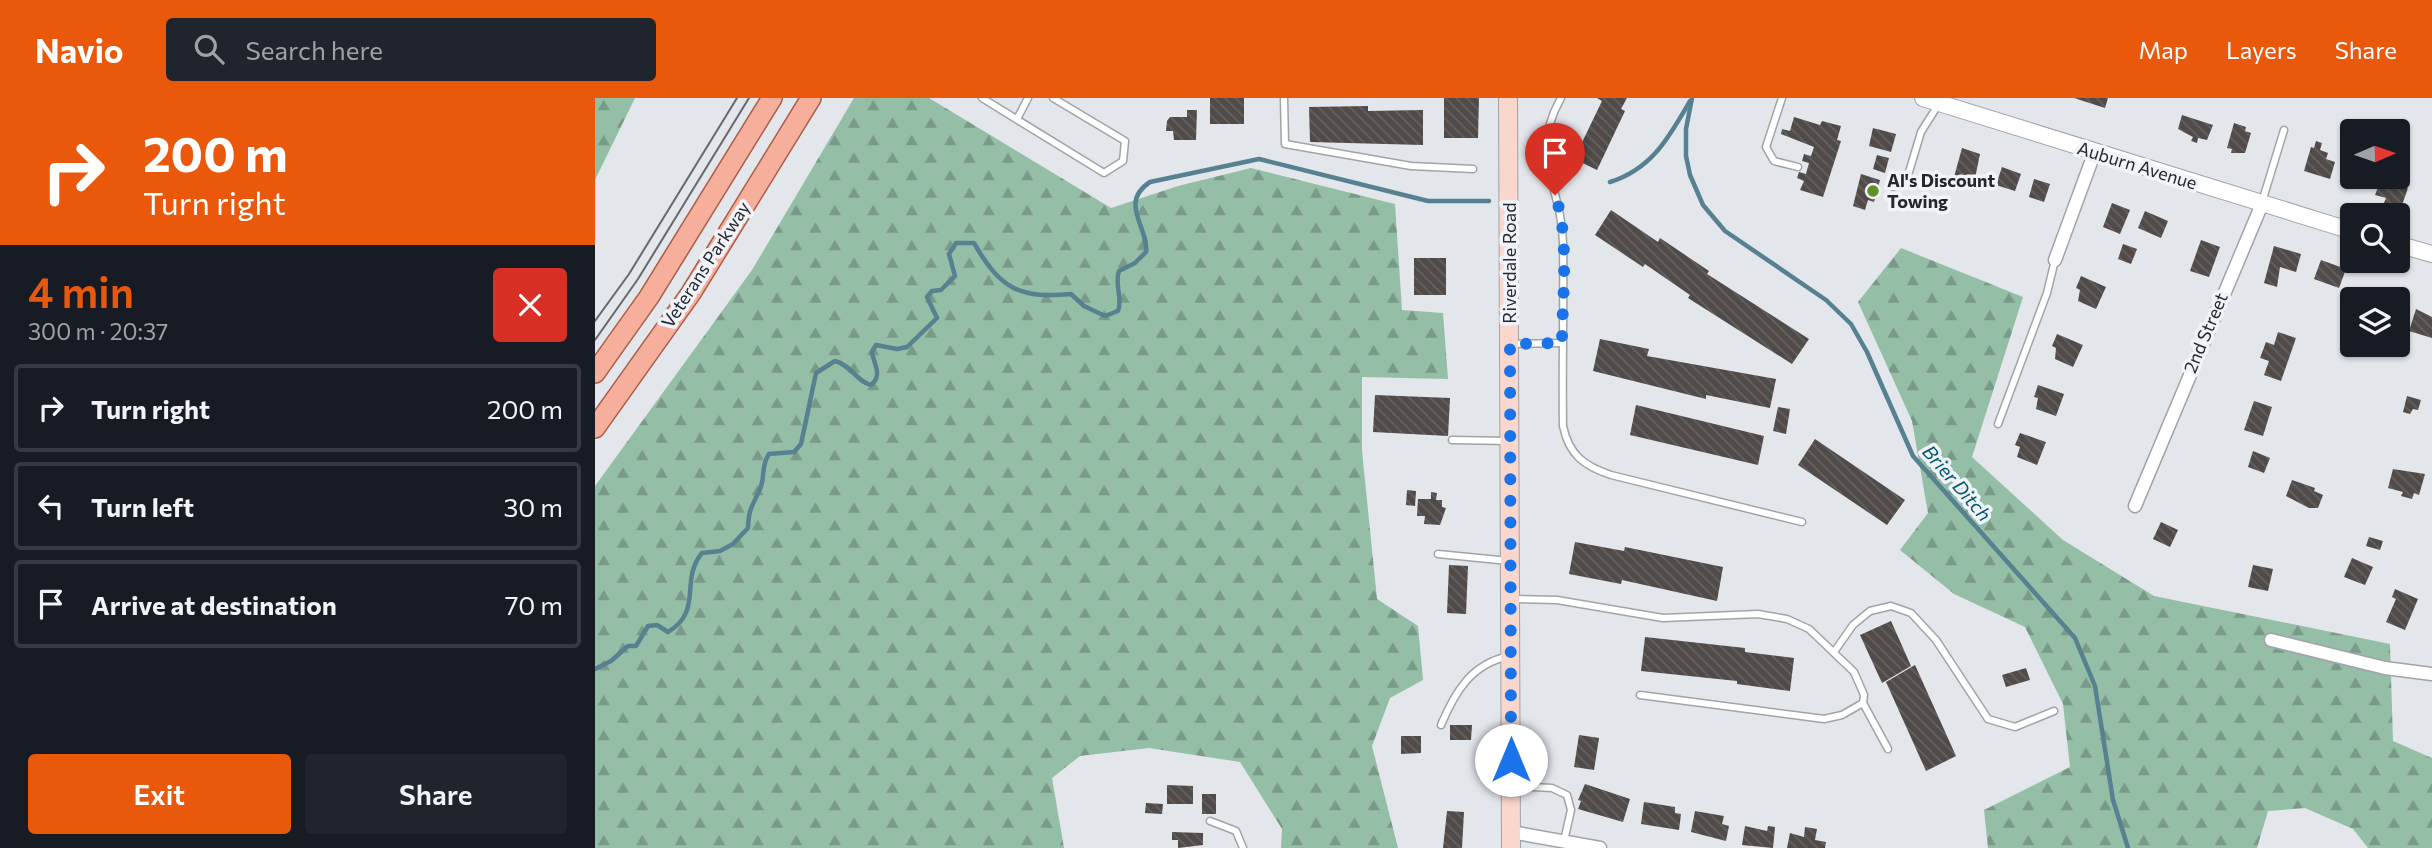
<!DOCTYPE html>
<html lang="en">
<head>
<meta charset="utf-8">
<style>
  :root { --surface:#171b24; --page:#20242c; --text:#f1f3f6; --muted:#9ea1a6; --line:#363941; --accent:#ea580c }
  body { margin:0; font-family:Commissioner,sans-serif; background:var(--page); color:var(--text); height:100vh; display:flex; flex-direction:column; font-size:26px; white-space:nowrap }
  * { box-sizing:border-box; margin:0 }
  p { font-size:23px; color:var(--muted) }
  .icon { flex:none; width:38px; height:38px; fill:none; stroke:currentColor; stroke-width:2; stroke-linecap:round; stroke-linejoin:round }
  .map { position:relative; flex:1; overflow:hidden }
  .drawer { display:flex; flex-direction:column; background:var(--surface); width:595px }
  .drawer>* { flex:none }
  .hud { background:#ea580c; color:#fff; overflow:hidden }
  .needle { width:46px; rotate:88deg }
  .fabs { position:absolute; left:1745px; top:21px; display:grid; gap:14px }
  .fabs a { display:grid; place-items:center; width:70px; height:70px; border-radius:7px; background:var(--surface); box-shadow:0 2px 5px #0004; font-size:35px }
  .pin { position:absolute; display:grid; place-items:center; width:60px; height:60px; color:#fff; margin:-72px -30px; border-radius:50% 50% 50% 0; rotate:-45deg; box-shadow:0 0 7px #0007 }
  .pin .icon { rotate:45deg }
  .me { position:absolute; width:77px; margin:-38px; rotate:0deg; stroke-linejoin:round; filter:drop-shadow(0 0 5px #0008) }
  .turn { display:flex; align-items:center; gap:24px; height:147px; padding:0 28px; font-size:32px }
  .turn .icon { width:91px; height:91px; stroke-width:2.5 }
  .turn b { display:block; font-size:49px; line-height:60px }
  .round { display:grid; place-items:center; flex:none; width:74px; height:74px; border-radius:7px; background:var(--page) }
  .head { display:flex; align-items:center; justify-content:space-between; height:119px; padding:0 28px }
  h1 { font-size:42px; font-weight:600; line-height:52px; color:var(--accent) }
  .primary-button { display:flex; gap:14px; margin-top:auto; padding:14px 28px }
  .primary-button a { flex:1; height:80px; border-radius:7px; background:var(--accent); color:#fff; font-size:28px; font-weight:600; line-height:80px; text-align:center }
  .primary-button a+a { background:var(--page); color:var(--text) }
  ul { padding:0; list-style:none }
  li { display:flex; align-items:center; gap:21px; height:88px; margin:0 14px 10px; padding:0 14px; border:4px solid var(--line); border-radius:7px }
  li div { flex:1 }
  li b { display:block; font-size:26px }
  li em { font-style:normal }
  header { display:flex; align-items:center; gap:42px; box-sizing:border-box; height:98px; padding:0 35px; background:var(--accent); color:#fff }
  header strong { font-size:33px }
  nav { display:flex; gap:38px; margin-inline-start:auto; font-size:24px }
  .search { width:490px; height:63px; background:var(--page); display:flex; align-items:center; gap:18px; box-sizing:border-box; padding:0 24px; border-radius:7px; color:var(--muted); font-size:26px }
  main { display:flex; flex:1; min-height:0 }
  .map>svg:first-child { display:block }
</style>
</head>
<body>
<header>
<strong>Navio</strong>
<div class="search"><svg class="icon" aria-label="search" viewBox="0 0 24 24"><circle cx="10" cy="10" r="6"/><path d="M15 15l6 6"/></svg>Search here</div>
<nav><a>Map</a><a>Layers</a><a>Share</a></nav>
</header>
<main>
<section class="drawer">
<div class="hud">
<div class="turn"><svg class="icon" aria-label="right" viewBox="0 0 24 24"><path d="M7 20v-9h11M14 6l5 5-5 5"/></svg><div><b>200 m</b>Turn right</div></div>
</div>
<div class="head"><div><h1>4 min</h1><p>300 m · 20:37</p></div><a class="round" style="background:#d93025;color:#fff"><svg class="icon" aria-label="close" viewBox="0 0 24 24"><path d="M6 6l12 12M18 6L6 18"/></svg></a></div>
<ul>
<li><svg class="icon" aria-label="right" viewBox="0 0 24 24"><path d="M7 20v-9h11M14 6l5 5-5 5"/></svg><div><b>Turn right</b></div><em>200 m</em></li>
<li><svg class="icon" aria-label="left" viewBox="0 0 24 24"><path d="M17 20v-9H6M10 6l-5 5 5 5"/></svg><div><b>Turn left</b></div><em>30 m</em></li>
<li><svg class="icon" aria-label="arrive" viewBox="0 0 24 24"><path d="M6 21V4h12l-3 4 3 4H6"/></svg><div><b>Arrive at destination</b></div><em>70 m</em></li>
</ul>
<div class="primary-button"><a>Exit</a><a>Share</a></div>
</section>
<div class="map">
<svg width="1837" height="750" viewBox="0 0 1837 750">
  <defs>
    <pattern id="forest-firs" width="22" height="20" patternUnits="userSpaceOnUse" patternTransform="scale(1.75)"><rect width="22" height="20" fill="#95bea7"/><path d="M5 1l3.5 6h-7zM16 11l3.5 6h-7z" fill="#799a88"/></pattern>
    <pattern id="building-back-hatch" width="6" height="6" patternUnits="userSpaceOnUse" patternTransform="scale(1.75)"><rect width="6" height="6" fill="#504a49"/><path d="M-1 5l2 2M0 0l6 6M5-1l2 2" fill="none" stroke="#666161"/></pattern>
  </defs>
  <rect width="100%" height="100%" fill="#e3e6eb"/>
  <!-- forest -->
  <g fill="url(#forest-firs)">
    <path d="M0,0h40l-40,82z"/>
    <path d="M259,0h75l182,110 67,-22 73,-18 144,36 7,106 41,3 5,66 -86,-2v74l15,148 41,27 5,54 -33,18 -18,48 26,102h-117l1,-19 -42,-67 -91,-14 -69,8 -28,22 12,70h-469v-362l157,-216z"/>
    <path d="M1306,150l122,49 -51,160 91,83 91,56 236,48 3,97 39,17v90h-64l-15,-19 -48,-21 -37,3 -11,37h-269l-4,-38 86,-43 -7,-63 -38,-77 -71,-33 -54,-44 28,-37 -16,-92 -54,-119z"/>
  </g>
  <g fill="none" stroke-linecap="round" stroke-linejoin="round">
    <!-- stream -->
    <g stroke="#568190" stroke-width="4.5">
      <path d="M1097,0l-6,31v27l4,19 13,30 22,26 101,69 25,24 16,28 46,104 162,182 20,48 18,114 15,48"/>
      <path d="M1015,84c42,-13 59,-45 80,-81"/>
      <path d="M0,571l16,-8 17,-15h8l12,-20 9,-1 11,7c36,-22 11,-51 34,-79l18,-2 13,-7 15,-16c1,-20 3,-19 11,-37 7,-12 1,-24 10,-37l25,-2 7,-8 15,-71 19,-12c16,4 22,21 36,24 12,-10 3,-20 1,-33l4,-7 21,4 10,-2 30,-29 -10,-21 5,-6 9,-1 14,-14 -6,-22 7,-11h18c26,45 44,56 97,51l13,12 21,10 13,-5c5,-13 -4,-27 1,-40l16,-8 11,-11c3,-24 -28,-49 4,-70l109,-23 169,42h61"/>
    </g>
  </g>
  <!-- building -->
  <g fill="url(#building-back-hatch)">
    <rect x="615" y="0" width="34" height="26"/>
    <path d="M849,0h35l-1,40h-34z"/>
    <path d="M1002,0h30l-6,11 4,2 -28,59 -23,-11 28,-58z"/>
    <path d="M1479,0h34l-3,10z"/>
    <path d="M773,8v5l55,-1v35l-113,-3 -1,-35z"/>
    <path d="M592,12h10l-1,30h-22l-1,-9h-7l1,-10 3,-4h17z"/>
    <path d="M1587,17l31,10 -6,15 -9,-2 -1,5 -6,-2 2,-4 -15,-8z"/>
    <path d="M1199,19l26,8 2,-4 19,5 -4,14 4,1 -18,56 -23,-7 4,-9 -7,-3 2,-6 7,2 3,-11 -7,-2 2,-7 7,2 3,-9 -33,-13 1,-5 8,2z"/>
    <path d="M1639,25l12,4 -1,4 6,2 -6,20h-14l1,-4 -5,-1z"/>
    <path d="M1278,30l23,6 -5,18 -22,-6z"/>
    <path d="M1721,43l6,2 -2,7 8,3 -2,6 9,3 -5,17 -26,-8 7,-24 3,1z"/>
    <path d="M1367,50l18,6 -6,29 -20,-6z"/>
    <path d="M1282,57l12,3 -4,15 -12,-4z"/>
    <path d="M1407,69l19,7 -6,17 -19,-6z"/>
    <path d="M1266,76l19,6 -6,22 -6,-2 -3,10 -12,-4z"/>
    <path d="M1787,79l26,11 -7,20 -17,-5 2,-5 -11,-3z"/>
    <path d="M1439,81l16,5 -6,18 -15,-5z"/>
    <path d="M1517,105l18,7 -10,24 -17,-7z"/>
    <path d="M1016,112l47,32 2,-4 49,33 -2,3 102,65 -17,25 -104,-66 2,-3 -45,-31 -2,3 -48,-32z"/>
    <path d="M1550,113l23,10 -7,17 -23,-10z"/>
    <path d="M1606,142l19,7 -11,30 -19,-6z"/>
    <path d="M1528,146l14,5 -6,15 -13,-5z"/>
    <path d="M1679,148l27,8 -5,18 -16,-5 -3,20 -13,-4z"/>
    <rect x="819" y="160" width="32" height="37"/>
    <path d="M1726,162l25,9 -7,19 -25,-9z"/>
    <path d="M1486,178l25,11 -10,22 -18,-8 2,-11 -4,-2z"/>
    <path d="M1768,190l35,11h-39z"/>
    <path d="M1821,211l16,8v21l-23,-7z"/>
    <path d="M1683,234l18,6 -15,43 -17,-6 5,-14 -9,-3 6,-16 8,3z"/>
    <path d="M1462,236l26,11 -10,22 -18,-8 1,-11 -4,-2z"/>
    <path d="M1005,241l49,10 -2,7 129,23 -6,29 -64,-13v4l-113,-28z"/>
    <path d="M1443,287l26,9 -8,22 -20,-7 2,-11 -4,-1z"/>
    <path d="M780,297l75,3 -2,38 -75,-4z"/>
    <path d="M1812,298l14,4 -3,10 -5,-1 -3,5 -7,-2z"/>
    <path d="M1659,303l18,6 -9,29 -19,-6z"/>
    <path d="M1041,307l128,31 -6,29 -128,-30z"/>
    <path d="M1183,309l12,2 -4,25 -13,-3z"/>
    <path d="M1425,335l26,9 -9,23 -20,-8 3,-10 -5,-2z"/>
    <path d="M1220,341l90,61 -18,25 -89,-60z"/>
    <path d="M1658,353l17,7 -6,15 -16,-6z"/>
    <path d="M1798,371l32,5 -6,21 -5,-2 -2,6 -11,-3 2,-4 -15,-4z"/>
    <path d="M1697,382l23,8 -1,3 9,4 -5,13h-9l-23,-12z"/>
    <path d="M812,392l9,1 -1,15 -9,-1z"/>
    <path d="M836,394l6,1 -1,7h6v7l4,1 -6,17 -16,-1 1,-8h-8l1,-17h13z"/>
    <path d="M1566,424l17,8 -8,17 -17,-8z"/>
    <path d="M1774,439l14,4 -3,9 -14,-4z"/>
    <path d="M980,444l49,9 1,-4 98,20 -6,34 -95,-21 -1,4 -52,-10z"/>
    <path d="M1757,460l21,9 -8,18 -21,-8z"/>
    <path d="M854,467l19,1 -2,48 -19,-1z"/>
    <path d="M1658,467l20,4 -5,22 -20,-4z"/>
    <path d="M1800,491l23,10 -13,31 -19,-8 10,-23 -4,-2z"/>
    <path d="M1296,523l20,45 -29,17 -22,-48z"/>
    <path d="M1050,539l100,11v4l49,6 -4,33 -53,-7v-3l-96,-10z"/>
    <path d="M1320,567l41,91 -30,15 -40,-89z"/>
    <path d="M1431,570l4,12 -24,7 -4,-12z"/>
    <path d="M855,627h22l-1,15h-21z"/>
    <path d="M984,637l20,3 -5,32 -20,-3z"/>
    <path d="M806,638h20v17l-20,1z"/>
    <path d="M990,686l45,15 -7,23 -45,-13 3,-8 -3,-1z"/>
    <path d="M572,687l26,1v18h-26z"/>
    <rect x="607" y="696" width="14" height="20"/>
    <path d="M1049,704l31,5v6l6,1 -2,16 -38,-6z"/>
    <path d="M551,705l17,1 -1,10 -17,-1z"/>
    <path d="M852,713l17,1 -2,36h-19z"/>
    <path d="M1100,713l29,5 -2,8 7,2 -3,15 -35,-9z"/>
    <path d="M1150,728l22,5 1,-5 7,1 -2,21 -31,-3z"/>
    <path d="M1210,729l12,2 -2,11 11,2 -1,6h-38l3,-15 14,4z"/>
    <path d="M577,734l31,1v12l-25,3v-8h-6z"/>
  </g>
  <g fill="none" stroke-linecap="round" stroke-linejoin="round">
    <defs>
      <g id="service">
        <path d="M387,0l122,75 19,-12 2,-20 -72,-43"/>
        <path d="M689,0l1,46 126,22 62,3"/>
        <path d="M966,0c-33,58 1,88 2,145 1,61 -1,122 0,183 6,29 21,40 48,49l191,47"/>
        <path d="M1187,0l-16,49 8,14 24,6"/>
        <path d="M422,21l11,-21"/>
        <path d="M1298,89l16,-15 12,-40 17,-27"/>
        <path d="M1667,104l22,-72"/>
        <path d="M917,246l50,-1"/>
        <path d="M1403,326l49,-131 8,-33"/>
        <path d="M857,342l57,1"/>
        <path d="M843,456l71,7"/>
        <path d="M918,501l44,1 106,18 95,-4 29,5 22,10 45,43 10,23 -1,8 -21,12 -18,4 -184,-24"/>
        <path d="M1239,554l19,-27 17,-14 21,-5 20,7 25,27 52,79 27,8 39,-16"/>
        <path d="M1268,605l25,46"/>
        <path d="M846,627c14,-33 30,-61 68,-69"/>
        <path d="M918,688l39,2 15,7 4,15 -7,31"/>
        <path d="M615,723l26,10 7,17"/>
      </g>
      <g id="minor">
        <path d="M1460,162l39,-106"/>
        <path d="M1540,408l127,-302"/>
        <path d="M1676,542l114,28 47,6"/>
        <path d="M916,734l89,16"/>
      </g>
      <g id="tertiary">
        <path d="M1328,0l429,133"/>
        <path d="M1802,146l35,10"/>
      </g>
      <path id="secondary" d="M913,0l3,750"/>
      <g id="primary">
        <path d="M0,275l54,-76 123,-199"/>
        <path d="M0,330l96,-135 120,-195"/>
      </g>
    </defs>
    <!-- service casing -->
    <use href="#service" stroke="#a1a3a9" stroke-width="9"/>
    <!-- minor casing -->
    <use href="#minor" stroke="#a1a3a9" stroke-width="15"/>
    <!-- tertiary casing -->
    <use href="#tertiary" stroke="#a1a3a9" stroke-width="18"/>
    <!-- secondary casing -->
    <use href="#secondary" stroke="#a1a3a9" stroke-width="20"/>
    <!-- primary casing -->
    <use href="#primary" stroke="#a95c48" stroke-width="22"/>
    <!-- service -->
    <use href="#service" stroke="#fff" stroke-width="6"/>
    <!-- minor -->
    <use href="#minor" stroke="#fff" stroke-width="12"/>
    <!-- tertiary -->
    <use href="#tertiary" stroke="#fff" stroke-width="16"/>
    <!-- secondary -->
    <use href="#secondary" stroke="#fad7cd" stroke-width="18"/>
    <!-- primary -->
    <use href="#primary" stroke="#f6af9b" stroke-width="19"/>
    <!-- tram -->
    <g stroke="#67686c" stroke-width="2">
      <path d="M0,223l34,-47 108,-176"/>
      <path d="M0,242l43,-61 111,-181"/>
    </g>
  </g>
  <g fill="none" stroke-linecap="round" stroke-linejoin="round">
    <!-- route -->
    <path stroke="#1a73e8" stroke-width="12" stroke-dasharray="0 21.6" d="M916,662l-1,-416 52,-1c0,-44 8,-108 -7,-148"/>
  </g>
  <!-- markers -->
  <circle fill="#609026" stroke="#f0f3f9" stroke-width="2.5" cx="1278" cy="93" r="7"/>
  <g text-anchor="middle" stroke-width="7" stroke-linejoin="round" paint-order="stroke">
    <!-- street labels -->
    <g font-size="18" fill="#26272a" stroke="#f0f3f9">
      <text transform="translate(1542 68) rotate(17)" y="6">Auburn Avenue</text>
      <text transform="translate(915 165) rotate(-90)" y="6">Riverdale Road</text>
      <text transform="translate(111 167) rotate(-57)" y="6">Veterans Parkway</text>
      <text transform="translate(1611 235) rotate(-67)" y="6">2nd Street</text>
    </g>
    <!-- poi labels -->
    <g font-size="18" font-weight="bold" fill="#26272a" stroke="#f0f3f9" text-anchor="start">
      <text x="1292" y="89">Al's Discount<tspan x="1292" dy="21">Towing</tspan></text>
    </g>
    <!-- water labels -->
    <g font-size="19" font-style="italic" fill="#00596d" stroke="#f0f3f9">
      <text transform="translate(1362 385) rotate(49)" y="7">Brier Ditch</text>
    </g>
  </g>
</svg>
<div class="fabs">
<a><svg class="needle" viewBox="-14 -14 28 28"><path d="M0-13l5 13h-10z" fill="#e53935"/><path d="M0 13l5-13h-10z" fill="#9ea1a6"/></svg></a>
<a><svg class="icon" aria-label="search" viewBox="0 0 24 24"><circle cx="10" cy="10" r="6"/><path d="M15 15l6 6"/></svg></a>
<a><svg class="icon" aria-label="layers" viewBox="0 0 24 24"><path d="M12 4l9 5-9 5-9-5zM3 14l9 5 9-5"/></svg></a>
</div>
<div class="pin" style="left:960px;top:97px;background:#d93025"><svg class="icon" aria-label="arrive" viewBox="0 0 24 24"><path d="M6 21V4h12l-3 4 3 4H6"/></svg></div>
<svg class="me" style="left:916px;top:662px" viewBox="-20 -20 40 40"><circle r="19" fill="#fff"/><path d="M0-13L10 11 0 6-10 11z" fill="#1a73e8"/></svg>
</div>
</main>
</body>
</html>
